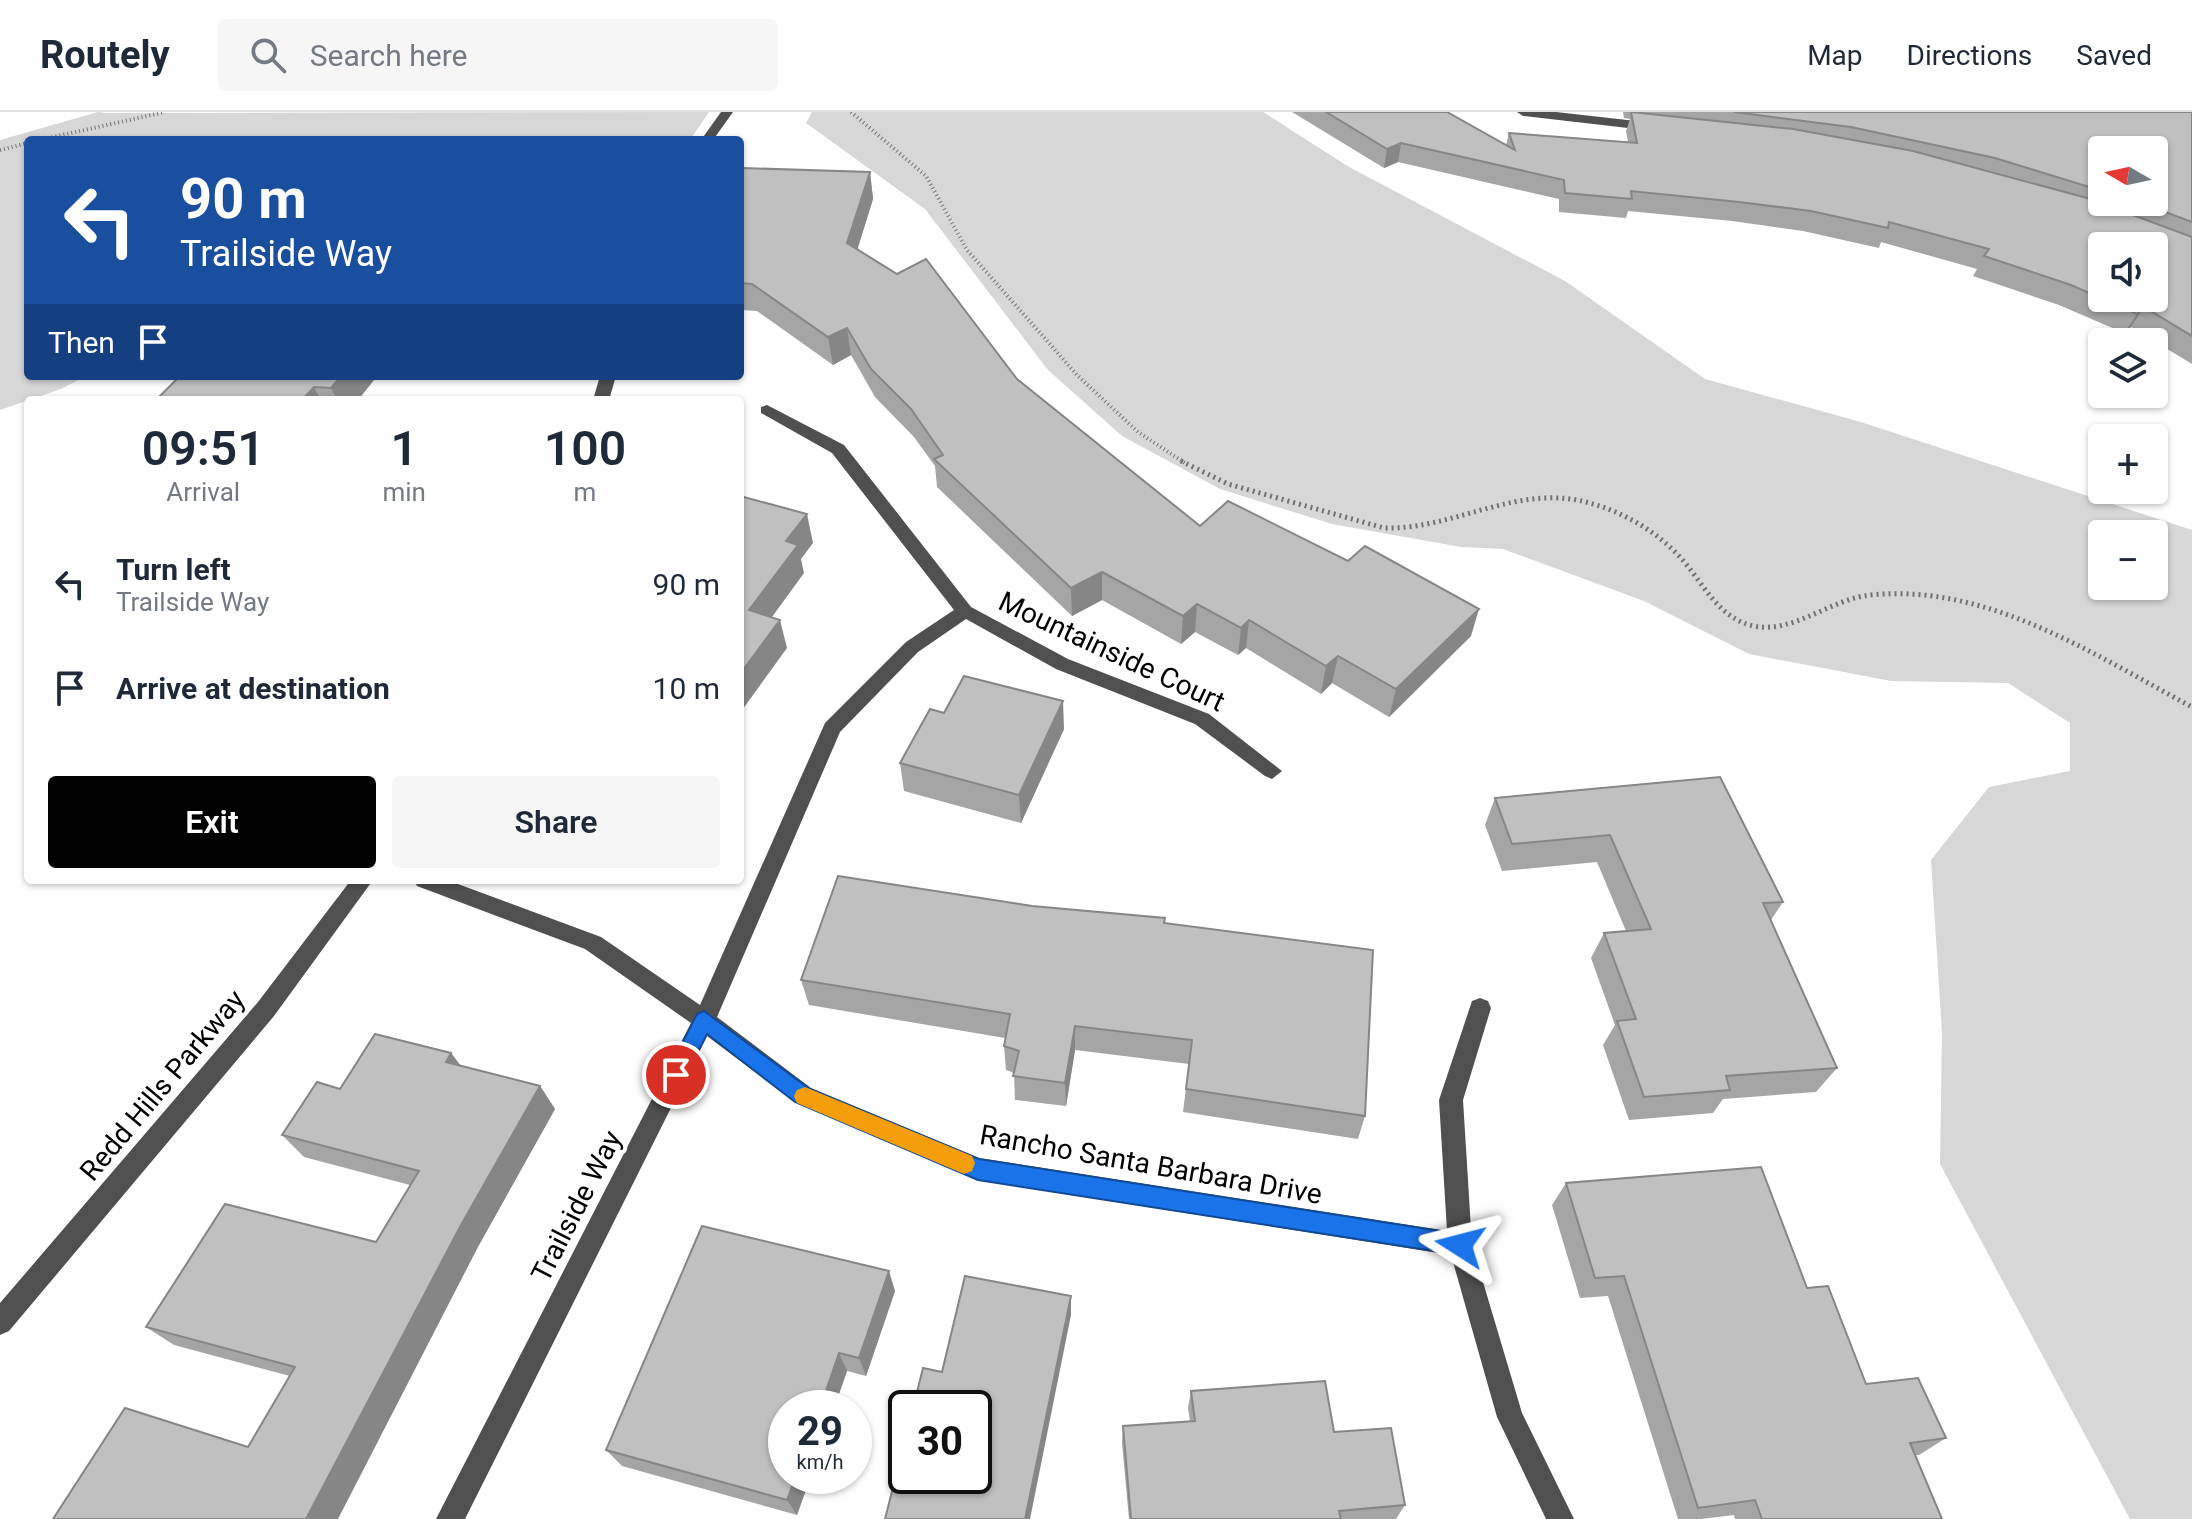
<!DOCTYPE html>
<html lang="en">
<head>
<meta charset="utf-8">
<style>
  :root { --surface:#fff; --page:#f6f6f7; --text:#1f2937; --muted:#747a83; --line:#e0e1e3; --accent:#000 }
  body { margin:0; font-family:Roboto,sans-serif; background:var(--page); color:var(--text); height:100vh; display:flex; flex-direction:column; font-size:30px; white-space:nowrap }
  * { box-sizing:border-box; margin:0 }
  p { font-size:26px; color:var(--muted) }
  .icon { flex:none; width:44px; height:44px; fill:none; stroke:currentColor; stroke-width:2; stroke-linecap:round; stroke-linejoin:round }
  .map { position:relative; flex:1; overflow:hidden }
  .drawer { position:absolute; left:24px; top:284px; width:720px; height:488px; display:flex; flex-direction:column; background:var(--surface); border-radius:8px; box-shadow:0 2px 6px #0004 }
  .drawer>* { flex:none }
  .hud { position:absolute; left:24px; top:24px; width:720px; height:244px; border-radius:8px; box-shadow:0 2px 6px #0004; background:#1a4fa0; color:#fff; overflow:hidden }
  .needle { width:52px; rotate:279deg }
  .controls { position:absolute; left:2088px; top:24px; display:grid; gap:16px }
  .controls a { display:grid; place-items:center; width:80px; height:80px; border-radius:8px; background:var(--surface); box-shadow:0 2px 6px #0004; font-size:40px }
  .speed { position:absolute; left:768px; top:1278px; display:flex; gap:16px; font-size:40px; font-weight:700; text-align:center }
  .speed>* { display:grid; place-content:center; width:104px; height:104px; border-radius:50%; background:var(--surface); box-shadow:0 2px 6px #0004; line-height:1 }
  .speed small { font-size:20px; font-weight:400 }
  .speed .limit { border:4px solid #111; border-radius:12px; background:#fff; color:#111 }
  .pin { position:absolute; display:grid; place-items:center; width:68px; height:68px; color:#fff; margin:-34px; border:4px solid #fff; border-radius:50%; box-shadow:0 2px 8px #0007 }
  .me { position:absolute; width:88px; margin:-44px; rotate:279deg; stroke-linejoin:round; filter:drop-shadow(0 0 6px #0008) }
  .turn { display:flex; align-items:center; gap:28px; height:168px; padding:0 24px; font-size:36px }
  .turn .icon { width:104px; height:104px; stroke-width:2.5 }
  .turn b { display:block; font-size:56px; line-height:68px }
  .then { display:flex; align-items:center; height:76px; padding:0 24px; background:#0003; gap:16px; font-size:30px }
  .eta { display:flex; justify-content:space-evenly; align-items:center; height:136px; text-align:center }
  .eta b { font-size:48px; font-weight:600; line-height:56px }
  .action { display:flex; gap:16px; margin-top:auto; padding:16px 24px }
  .action a { flex:1; height:92px; border-radius:8px; background:var(--accent); color:#fff; font-size:32px; font-weight:600; line-height:92px; text-align:center }
  .action a+a { background:var(--page); color:var(--text) }
  ul { padding:0; list-style:none }
  li { display:flex; align-items:center; gap:24px; height:104px; padding:0 24px }
  li div { flex:1 }
  li b { display:block; font-size:30px }
  li em { font-style:normal }
  header { display:flex; align-items:center; gap:48px; box-sizing:border-box; height:112px; padding:0 40px; background:var(--surface); border-bottom:2px solid var(--line) }
  header strong { font-size:38px }
  nav { display:flex; gap:44px; margin-inline-start:auto; font-size:28px }
  .search { width:560px; height:72px; background:var(--page); display:flex; align-items:center; gap:20px; box-sizing:border-box; padding:0 28px; border-radius:8px; color:var(--muted); font-size:30px }
  .map>svg:first-child { display:block }
</style>
</head>
<body>
<header>
<strong>Routely</strong>
<div class="search"><svg class="icon" aria-label="search" viewBox="0 0 24 24"><circle cx="10" cy="10" r="6"/><path d="M15 15l6 6"/></svg>Search here</div>
<nav><a>Map</a><a>Directions</a><a>Saved</a></nav>
</header>
<div class="map">
<svg width="2192" height="1407" viewBox="0 0 2192 1407">
  <rect width="100%" height="100%" fill="#fff"/>
  <!-- green -->
  <g fill="#d7d7d7" fill-rule="evenodd">
    <path d="M98,0l7,1 604,-1 -19,28h-662v236h58l-25,13 -61,21v-270z"/>
    <path d="M812,0h451l86,55 216,114 140,98 156,43 331,108v989h-62l-190,-355 2,-131 -11,-173 58,-73 81,-16v-48l-62,-40 -117,-2 -142,-27 -105,-53 -141,-52 -42,-2 -129,-23 -112,-35 -98,-53 -74,-66 -123,-161 -119,-86zM2102,422h52v52h-52z"/>
  </g>
  <g fill="none" stroke-linecap="round" stroke-linejoin="round">
    <!-- path-far1 -->
    <g stroke="#727272" stroke-width="4" stroke-dasharray="1 3" stroke-linecap="butt">
      <path d="M851,0l75,64 41,74 110,125 61,57 47,31"/>
      <path d="M40,28l125,-28"/>
      <path d="M0,38l28,-7"/>
    </g>
    <!-- path -->
    <path stroke="#727272" stroke-width="5" stroke-dasharray="2 4" stroke-linecap="butt" d="M1181,349l47,23 156,44c72,2 136,-47 209,-24 32,9 64,28 87,53 23,25 38,62 74,69 39,8 77,-27 116,-31 117,-12 223,59 322,112"/>
    <!-- minor -->
    <g fill="#505050" fill-rule="evenodd">
      <path d="M721,0h12l-20,28h-12z"/>
      <path d="M1517,0h39l98,11 6,4 -6,4 -131,-15z"/>
      <path d="M600,264h16l-7,24h-16z"/>
      <path d="M767,293l77,40 127,162 97,52 141,55 73,57 -10,8 -7,-3 -70,-52 -139,-55 -90,-50 -48,33 -78,80 -123,285 94,71 168,70 468,73 -8,-131 33,-99 8,-3 8,3 3,7 -28,92 9,145 50,168 52,106h-28l-49,-102 -46,-162 -473,-75 -183,-78 -88,-66 -242,483h-29l255,-496 -106,-74 -168,-63 -3,-6h33l154,57 99,68 125,-282 81,-81 48,-32 -122,-157 -71,-40v-6z"/>
      <path d="M351,768h22l-99,136 -265,315 -9,4v-32l258,-301z"/>
    </g>
  </g>
  <!-- wall -->
  <g fill="#a5a5a5" fill-rule="evenodd">
    <path d="M1292,0h155l59,33 3,-12 119,9 -2,-11 4,-12 -6,-1 -1,-6h569v252l-61,-37 -7,6 -65,-28 -86,-29 4,-7 -96,-27 -2,6 -76,-17 -71,-10 -104,-10 -2,7 -67,-6v-13l-161,-37 -14,6zM2102,38l52,52h-52z"/>
    <path d="M740,60h130l3,27 -16,51 343,276 271,110 -82,81 -57,-34 -11,11 -75,-46 -8,7 -43,-23 -14,12 -79,-44 -30,16 -135,-129 -2,-21 -21,-29 -39,-40 -24,-42 -18,10 -76,-54 -17,-1z"/>
    <path d="M377,264l-19,24h-202z"/>
    <path d="M944,601l120,16 -43,94 -117,-32 -4,-28z"/>
    <path d="M1720,665l63,125 -12,18 66,148 -21,24 -93,7 -10,14 -84,7 -26,-75 12,-20 -24,-67 13,-25 22,-2 -29,-69 -95,9 -17,-46 10,-27z"/>
    <path d="M1032,794l133,17 200,193 -7,23 -175,-27 6,-48 -114,-14 -9,56 -51,-6 -1,-27 -8,-3 -2,-24 1,-8 -196,-33 -8,-25z"/>
    <path d="M451,941l10,13 79,20 15,23 -76,136 -231,202 42,-71 -116,-31 -28,-18 230,-85 34,-57 -106,-28 -22,-22 58,-46z"/>
    <path d="M1566,1071l241,105 59,96 80,54 -27,17h-4l27,64h-207l-1,-4 -33,4h-23l-70,-223 -28,2 -28,-93z"/>
    <path d="M895,1179l-29,85 -19,-5 -50,144 -175,-49 -16,-16z"/>
    <path d="M1191,1279l143,41 71,73 -9,14h-267l-7,-76 1,-17 67,-5 -2,-13z"/>
  </g>
  <!-- shaded-wall -->
  <g fill="#868686">
    <path d="M1401,31l-3,19 -14,6 3,-19z"/>
    <path d="M870,60l3,27 -22,71 -4,-27z"/>
    <path d="M2144,195l-13,20 -7,6 13,-19z"/>
    <path d="M847,216l4,27 -18,10 -5,-28z"/>
    <path d="M341,264h36l-19,24h-21l-6,-12z"/>
    <path d="M314,275l7,13h-19z"/>
    <path d="M807,402l6,29 -12,16 3,14 -48,66 -7,-29 37,-69z"/>
    <path d="M1102,460v28l-30,16 -1,-28z"/>
    <path d="M1197,492l-2,28 -14,12 2,-28z"/>
    <path d="M1479,497l-8,27 -82,81 7,-28z"/>
    <path d="M780,508l7,28 -47,65v-39z"/>
    <path d="M1249,508l-3,28 -8,7 3,-27z"/>
    <path d="M1338,544l-6,27 -11,11 5,-28z"/>
    <path d="M1063,589l1,28 -43,94 -2,-28z"/>
    <path d="M1075,914v24l-9,56 -1,-23z"/>
    <path d="M451,941l17,23 -22,-14z"/>
    <path d="M540,974l15,23 -76,136 -141,274h-32l155,-294z"/>
    <path d="M889,1159l6,20 -29,85 -7,-18z"/>
    <path d="M1071,1184v19l-41,204h-5z"/>
    <path d="M839,1241l8,18 -13,37h-14z"/>
    <path d="M796,1364h15l-14,39 -10,-15z"/>
  </g>
  <!-- building -->
  <g fill="#c0c0c0" stroke="#868686" stroke-width="2" fill-rule="evenodd">
    <path d="M1326,0h121l68,38 -6,-17 128,10 -6,-31 162,17 120,22 174,47 105,39v99l-48,-29 -7,7 -66,-29 -87,-29 5,-7 -100,-27 -1,6 -77,-17 -72,-9 -108,-11 1,8 -67,-6 -1,-13 -163,-37 -14,6zM2102,134h52v52h-52z"/>
    <path d="M1734,0h458v110l-53,-20h15v-52h-52v41l-107,-33 -144,-31z"/>
    <path d="M742,56l128,4 -23,71 50,31 29,-15 91,120 183,147 28,-25 120,60 17,-15 114,63 -83,80 -58,-33 -12,10 -77,-46 -8,8 -44,-24 -14,12 -81,-44 -31,16 -137,-129 9,-4 -32,-46 -40,-40 -24,-41 -19,9 -76,-53 -12,-1v-111z"/>
    <path d="M180,264h161l-10,12 -17,-1 -12,13h-146z"/>
    <path d="M740,384l67,18 -21,27 12,4 -49,65 31,10 -40,54z"/>
    <path d="M964,564l99,25 -44,94 -119,-32 30,-54 14,4z"/>
    <path d="M1720,665l63,125 -20,1 74,165 -111,8 4,14 -86,7 -27,-76 19,-2 -32,-86 47,-4 -41,-94 -98,9 -17,-46z"/>
    <path d="M838,764l194,30 133,12 -1,5 209,27 -8,166 -179,-27 6,-49 -117,-14 -10,57 -52,-7 6,-25 -15,-5 6,-32 -209,-34z"/>
    <path d="M375,922l76,19 -5,9 94,24 -79,139 -155,294h-253l72,-111 123,39 47,-80 -149,-40 79,-123 151,38 43,-71 -137,-36 35,-53 23,7z"/>
    <path d="M1761,1055l46,121 21,-2 38,98 52,-6 28,60 -36,5 32,76h-180l-7,-19 -57,8 -74,-232 -29,2 -29,-95z"/>
    <path d="M702,1114l187,45 -30,87 -20,-5 -19,55h-34v68h10l-9,24 -181,-50z"/>
    <path d="M965,1164l106,20 -46,223h-140l21,-83v40h68v-68h-61l10,-40 19,4z"/>
    <path d="M1325,1269l9,51 57,-4 14,77 -66,6 2,8h-210l-8,-93 72,-5 -4,-30z"/>
  </g>
  <!-- route -->
  <path fill="#1a73e8" stroke="#114b97" stroke-width="2" d="M704,899l106,78 169,70 481,75 8,3 3,8 -3,7 -8,3 -482,-75 -183,-78 -88,-68 -24,48h-14l-3,-7 3,-6 28,-55z"/>
  <!-- slow -->
  <path fill="#f59e0b" d="M805,975l167,69 3,7 -3,8 -8,3 -167,-71 -3,-7 3,-6z"/>
  <g text-anchor="middle" stroke-width="8" stroke-linejoin="round" paint-order="stroke">
    <!-- street labels -->
    <g font-size="28" fill="#000" stroke="#fff">
      <text transform="translate(1112 539) rotate(25)" y="10">Mountainside Court</text>
      <text transform="translate(162 973) rotate(-50)" y="10">Redd Hills Parkway</text>
      <text transform="translate(1151 1052) rotate(10)" y="10">Rancho Santa Barbara Drive</text>
      <text transform="translate(576 1094) rotate(-63)" y="10">Trailside Way</text>
    </g>
  </g>
</svg>
<div class="controls">
<a><svg class="needle" viewBox="-14 -14 28 28"><path d="M0-13l5 13h-10z" fill="#e53935"/><path d="M0 13l5-13h-10z" fill="#747a83"/></svg></a>
<a><svg class="icon" aria-label="sound" viewBox="0 0 24 24"><path d="M4 9h4l5-4v14l-5-4H4zM17 9q2 3 0 6"/></svg></a>
<a><svg class="icon" aria-label="layers" viewBox="0 0 24 24"><path d="M12 4l9 5-9 5-9-5zM3 14l9 5 9-5"/></svg></a>
<a>+</a>
<a>−</a>
</div>
<div class="speed"><div>29<small>km/h</small></div><div class="limit">30</div></div>
<div class="pin" style="left:676px;top:963px;background:#d93025"><svg class="icon" aria-label="arrive" viewBox="0 0 24 24"><path d="M6 21V4h12l-3 4 3 4H6"/></svg></div>
<svg class="me" style="left:1460px;top:1133px" viewBox="-20 -20 40 40"><path d="M0-17L14 15 0 8-14 15z" fill="#1a73e8" stroke="#fff" stroke-width="4"/></svg>
<div class="hud">
<div class="turn"><svg class="icon" aria-label="left" viewBox="0 0 24 24"><path d="M17 20v-9H6M10 6l-5 5 5 5"/></svg><div><b>90 m</b>Trailside Way</div></div>
<div class="then">Then<svg class="icon" aria-label="arrive" viewBox="0 0 24 24"><path d="M6 21V4h12l-3 4 3 4H6"/></svg></div>
</div>
<section class="drawer">
<div class="eta">
<div><b>09:51</b><p>Arrival</p></div>
<div><b>1</b><p>min</p></div>
<div><b>100</b><p>m</p></div>
</div>
<ul>
<li><svg class="icon" aria-label="left" viewBox="0 0 24 24"><path d="M17 20v-9H6M10 6l-5 5 5 5"/></svg><div><b>Turn left</b><p>Trailside Way</p></div><em>90 m</em></li>
<li><svg class="icon" aria-label="arrive" viewBox="0 0 24 24"><path d="M6 21V4h12l-3 4 3 4H6"/></svg><div><b>Arrive at destination</b></div><em>10 m</em></li>
</ul>
<div class="action"><a>Exit</a><a>Share</a></div>
</section>
</div>
</body>
</html>
